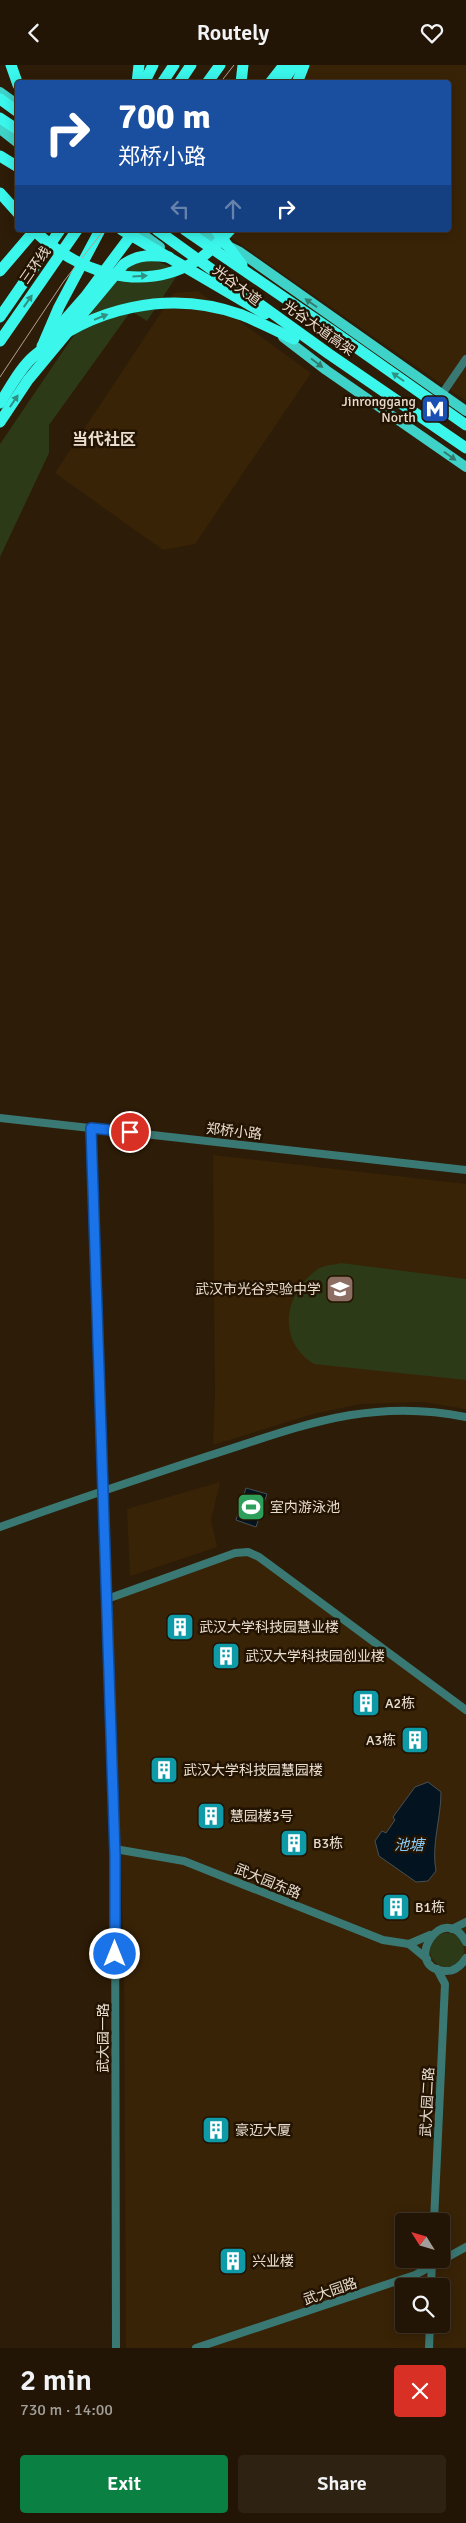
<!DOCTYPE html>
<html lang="en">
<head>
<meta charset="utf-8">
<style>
  :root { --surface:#221505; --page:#2e2213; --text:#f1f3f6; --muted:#a29f9a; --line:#3f3427; --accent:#0b8043 }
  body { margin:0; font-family:Signika,"Noto Sans SC",sans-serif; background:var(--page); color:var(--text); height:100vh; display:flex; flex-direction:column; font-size:19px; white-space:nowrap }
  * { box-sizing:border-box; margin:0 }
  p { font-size:16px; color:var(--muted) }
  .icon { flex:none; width:28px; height:28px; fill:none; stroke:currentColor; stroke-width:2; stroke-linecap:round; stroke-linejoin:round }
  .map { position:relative; height:2283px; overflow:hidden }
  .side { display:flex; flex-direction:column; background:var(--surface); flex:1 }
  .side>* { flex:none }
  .banner { position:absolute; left:15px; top:15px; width:436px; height:152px; border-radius:5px; box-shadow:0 2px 12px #0003,0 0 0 1px var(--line); background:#1a4fa0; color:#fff; overflow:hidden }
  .needle { width:32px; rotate:307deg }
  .controls { position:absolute; left:395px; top:2148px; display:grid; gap:10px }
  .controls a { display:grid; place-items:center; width:55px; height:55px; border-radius:5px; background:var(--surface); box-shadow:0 2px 12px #0003,0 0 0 1px var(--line); font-size:25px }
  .pin { position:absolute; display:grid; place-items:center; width:42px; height:42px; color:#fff; margin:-21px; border:2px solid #fff; border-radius:50%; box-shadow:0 1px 5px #0007 }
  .me { position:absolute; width:55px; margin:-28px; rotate:0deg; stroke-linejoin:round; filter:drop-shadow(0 0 4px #0008) }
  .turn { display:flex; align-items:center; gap:18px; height:105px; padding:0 20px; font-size:22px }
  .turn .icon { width:65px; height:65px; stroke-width:2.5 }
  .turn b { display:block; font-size:35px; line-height:42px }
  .lanes { display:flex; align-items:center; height:48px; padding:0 20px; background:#0003; justify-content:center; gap:25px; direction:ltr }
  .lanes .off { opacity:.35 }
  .round { display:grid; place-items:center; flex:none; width:52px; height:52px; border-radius:5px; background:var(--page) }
  .summary { display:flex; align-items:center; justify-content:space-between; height:85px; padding:0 20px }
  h1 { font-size:30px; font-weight:600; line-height:38px }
  .cta { display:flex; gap:10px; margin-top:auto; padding:10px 20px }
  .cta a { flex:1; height:58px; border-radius:5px; background:var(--accent); color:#fff; font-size:20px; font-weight:600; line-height:58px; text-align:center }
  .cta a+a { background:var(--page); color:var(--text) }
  header { display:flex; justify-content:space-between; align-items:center; height:65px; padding:0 20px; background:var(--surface); font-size:22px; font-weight:600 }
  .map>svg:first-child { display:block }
</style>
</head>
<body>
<header><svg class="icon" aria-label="back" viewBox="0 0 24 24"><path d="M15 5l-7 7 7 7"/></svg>Routely<svg class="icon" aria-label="heart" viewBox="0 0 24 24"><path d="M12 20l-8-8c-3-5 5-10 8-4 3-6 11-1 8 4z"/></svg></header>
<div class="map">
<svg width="466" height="2283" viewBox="0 0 466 2283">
  <rect width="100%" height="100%" fill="#2d1c07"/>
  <!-- built -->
  <g fill="#392307" fill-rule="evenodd">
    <path d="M289,0h177v336l-246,-171h229v-147l-173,-1z"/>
    <path d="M198,226l113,82 -116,171 -32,6 -108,-77 119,-180z"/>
    <path d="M213,1090l253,29v225l-43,-7 -63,2 -47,10 -100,31 2,-50z"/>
    <path d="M220,1417l-9,38 6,27 -87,29 -3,-67z"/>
    <path d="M250,1490l7,3 209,152v638h-340l-2,-386 -12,-355 6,-11 120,-40zM404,2156h37v38h-37zM404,2221h37v38h-37z"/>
  </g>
  <!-- green -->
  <g fill="#2c3a17">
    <path d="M150,193l30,13 -33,50 -16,-10 -82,114v28l-49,104v-113l72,-106 54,-70z"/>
    <path d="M341,1198l125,16v101l-152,-16c-38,-24 -30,-71 4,-95 6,-4 16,-4 23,-6z"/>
    <circle cx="447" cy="1885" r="17"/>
  </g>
  <!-- water -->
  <g fill="#03131f" stroke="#485054">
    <path d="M246,1423l21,6 -11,33 -20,-7z"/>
    <path d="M428,1717l13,10c0,27 -10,53 -5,79l-8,10 -12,1 -37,-26 -4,-15 7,-10 4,2 9,-13 -2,-3 22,-30z"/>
  </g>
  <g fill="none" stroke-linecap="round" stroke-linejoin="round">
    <!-- minor -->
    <g stroke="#3a7873" stroke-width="8">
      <path d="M442,329l24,-35"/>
      <path d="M0,1053l466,52"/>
      <path d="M91,1063l24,727 1,493"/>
      <path d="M0,1462c69,-25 138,-48 208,-71 91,-29 160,-59 258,-39"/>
      <path d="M107,1534l128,-46 13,-1 11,5 207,153"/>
      <path d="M115,1784l69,12 199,79 26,4"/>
      <path d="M452,1864l14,-7"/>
      <path d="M466,1877c-23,-43 -65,25 -22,29 10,1 17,-5 22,-13"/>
      <path d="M409,1879l21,-9"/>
      <path d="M409,1879l18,15"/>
      <path d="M434,2156l11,-237 -8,-15"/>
      <path d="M431,2221l1,-27"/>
      <path d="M196,2283l219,-73 51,-28"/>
      <path d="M429,2283l1,-24"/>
    </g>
    <!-- major -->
    <g stroke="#3fd2c9" stroke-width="10">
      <path d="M0,27l18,13"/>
      <path d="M0,64l18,14"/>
      <path d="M137,165l23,17"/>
      <path d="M196,165l44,22 226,159"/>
      <path d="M283,272l43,33 140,97"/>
    </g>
    <!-- highway -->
    <g stroke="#3af6eb" stroke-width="11">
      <path d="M11,0l7,20"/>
      <path d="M144,18l9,-18"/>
      <path d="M162,18l12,-18"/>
      <path d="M179,18l12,-18"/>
      <path d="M207,18l13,-18"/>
      <path d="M241,18l2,-18"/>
      <path d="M270,18l14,-18"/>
      <path d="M282,18l12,-18"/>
      <path d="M297,18l7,-18"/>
      <path d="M0,34l18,13"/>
      <path d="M0,53l18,12"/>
      <path d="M0,91l18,11"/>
      <path d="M0,128l18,20"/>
      <path d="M0,206l35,-41"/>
      <path d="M0,252l60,-87"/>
      <path d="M0,276l77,-111"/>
      <path d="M44,277l15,-35 41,-77"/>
      <path d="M0,357l28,-42 96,-116c15,-10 28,-9 45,-7"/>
    </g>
    <!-- tram -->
    <g stroke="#b0a293" stroke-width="1">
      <path d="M220,18l14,-18"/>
      <path d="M0,312l64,-96 40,-51"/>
    </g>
    <!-- highway-bridge -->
    <g stroke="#3af6eb" stroke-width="11">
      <path d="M137,18l2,-18"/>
      <path d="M34,165c42,42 107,64 162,31 14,-8 23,-20 34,-31"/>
      <path d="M122,165l143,84"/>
      <path d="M157,165l172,124 137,94"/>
      <path d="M185,165l152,104 129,91"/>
      <path d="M216,165l26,35"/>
      <path d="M42,281l43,-49 50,-67"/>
      <path d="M0,338c10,-15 20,-35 34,-47 57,-49 136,-67 208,-41 17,7 35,16 52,24"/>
    </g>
  </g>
  <!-- one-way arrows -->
  <defs><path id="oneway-solid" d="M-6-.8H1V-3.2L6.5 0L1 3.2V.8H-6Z" transform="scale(1.25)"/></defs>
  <g fill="#309082">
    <use href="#oneway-solid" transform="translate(140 211) rotate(-3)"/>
    <use href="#oneway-solid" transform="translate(28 236) rotate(-55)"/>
    <use href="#oneway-solid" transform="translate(101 252) rotate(-22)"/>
    <use href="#oneway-solid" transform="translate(398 312) rotate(-145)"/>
    <use href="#oneway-solid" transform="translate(14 336) rotate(-56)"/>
  </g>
  <g fill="#327c6f">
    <use href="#oneway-solid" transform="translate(311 238) rotate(-145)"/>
    <use href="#oneway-solid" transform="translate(317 298) rotate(37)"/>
    <use href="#oneway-solid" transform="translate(450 391) rotate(35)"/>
  </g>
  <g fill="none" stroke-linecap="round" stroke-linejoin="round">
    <defs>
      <path id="route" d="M115,1889v-99l-24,-727 39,4"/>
    </defs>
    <!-- route casing -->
    <use href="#route" stroke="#114b97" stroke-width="12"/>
    <!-- route -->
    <use href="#route" stroke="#1a73e8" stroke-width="9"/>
  </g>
  <!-- icons -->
  <defs>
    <symbol id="metro-square" viewBox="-11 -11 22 22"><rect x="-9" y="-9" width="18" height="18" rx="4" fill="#1a4fb4" stroke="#231301"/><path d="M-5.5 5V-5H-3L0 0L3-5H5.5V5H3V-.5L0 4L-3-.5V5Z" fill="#fff"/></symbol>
    <symbol id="school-square" viewBox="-11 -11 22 22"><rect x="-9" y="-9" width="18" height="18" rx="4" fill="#8d6e63" stroke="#231301"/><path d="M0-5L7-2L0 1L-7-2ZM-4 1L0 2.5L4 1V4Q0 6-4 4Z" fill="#fff"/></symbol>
    <symbol id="stadium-square" viewBox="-11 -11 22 22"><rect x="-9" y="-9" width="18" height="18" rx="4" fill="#2e9e5b" stroke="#231301"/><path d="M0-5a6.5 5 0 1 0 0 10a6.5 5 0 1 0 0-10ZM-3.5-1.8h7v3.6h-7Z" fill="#fff"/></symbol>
    <symbol id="building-square" viewBox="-11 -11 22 22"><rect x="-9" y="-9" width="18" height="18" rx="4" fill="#0f9aa8" stroke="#231301"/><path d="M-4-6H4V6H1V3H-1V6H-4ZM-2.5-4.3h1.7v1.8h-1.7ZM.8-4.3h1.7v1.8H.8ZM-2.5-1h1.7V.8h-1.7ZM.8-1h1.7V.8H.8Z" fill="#fff"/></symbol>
  </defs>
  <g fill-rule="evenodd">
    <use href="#metro-square" x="419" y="328" width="32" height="32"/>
    <use href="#school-square" x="324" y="1208" width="32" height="32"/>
    <use href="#stadium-square" x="235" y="1426" width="32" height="32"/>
    <use href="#building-square" x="164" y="1546" width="32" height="32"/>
    <use href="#building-square" x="210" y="1575" width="32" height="32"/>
    <use href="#building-square" x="350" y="1622" width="32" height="32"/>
    <use href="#building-square" x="399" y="1659" width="32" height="32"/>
    <use href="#building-square" x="148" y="1689" width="32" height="32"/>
    <use href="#building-square" x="195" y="1735" width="32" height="32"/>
    <use href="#building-square" x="278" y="1762" width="32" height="32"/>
    <use href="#building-square" x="380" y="1826" width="32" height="32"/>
    <use href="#building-square" x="200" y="2049" width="32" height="32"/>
    <use href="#building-square" x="217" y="2180" width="32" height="32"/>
  </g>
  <g text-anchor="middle" stroke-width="5" stroke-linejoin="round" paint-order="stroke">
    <!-- street labels -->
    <g font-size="14" fill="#e9ddd0" stroke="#231301">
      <text transform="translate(35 200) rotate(-55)" y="5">三环线</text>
      <text transform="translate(237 220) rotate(37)" y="5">光谷大道</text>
      <text transform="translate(319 263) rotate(35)" y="5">光谷大道高架</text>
      <text transform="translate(234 1066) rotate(6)" y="5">郑桥小路</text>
      <text transform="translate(268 1816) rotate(22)" y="5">武大园东路</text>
      <text transform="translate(103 1973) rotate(-90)" y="5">武大园一路</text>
      <text transform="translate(427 2037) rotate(-87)" y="5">武大园二路</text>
      <text transform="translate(330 2226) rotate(-19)" y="5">武大园路</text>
    </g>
    <!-- poi labels -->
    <g font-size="14" fill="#e9ddd0" stroke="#231301" text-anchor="start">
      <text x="416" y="341" text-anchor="end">Jinronggang<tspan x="416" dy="16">North</tspan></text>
      <text x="321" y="1229" text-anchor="end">武汉市光谷实验中学</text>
      <text x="270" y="1447">室内游泳池</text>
      <text x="199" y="1567">武汉大学科技园慧业楼</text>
      <text x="245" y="1596">武汉大学科技园创业楼</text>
      <text x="385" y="1643">A2栋</text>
      <text x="396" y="1680" text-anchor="end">A3栋</text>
      <text x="183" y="1710">武汉大学科技园慧园楼</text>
      <text x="230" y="1756">慧园楼3号</text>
      <text x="313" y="1783">B3栋</text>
      <text x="415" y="1847">B1栋</text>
      <text x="235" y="2070">豪迈大厦</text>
      <text x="252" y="2201">兴业楼</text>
    </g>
    <!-- water labels -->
    <g font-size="15" font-style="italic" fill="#8cccf8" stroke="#231301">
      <text x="409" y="1785">池塘</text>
    </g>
    <!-- quarter labels -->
    <g font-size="16" font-weight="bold" fill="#e9ddd0" stroke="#231301">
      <text x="104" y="380">当代社区</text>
    </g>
  </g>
</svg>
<div class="controls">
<a><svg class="needle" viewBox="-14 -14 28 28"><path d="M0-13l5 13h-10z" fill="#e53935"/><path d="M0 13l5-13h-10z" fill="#a29f9a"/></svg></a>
<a><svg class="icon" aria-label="search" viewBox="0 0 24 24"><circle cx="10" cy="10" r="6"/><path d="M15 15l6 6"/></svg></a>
</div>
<div class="pin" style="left:130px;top:1067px;background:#d93025"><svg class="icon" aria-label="arrive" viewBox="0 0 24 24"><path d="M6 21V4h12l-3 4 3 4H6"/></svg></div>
<svg class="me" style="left:115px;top:1889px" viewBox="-20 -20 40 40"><circle r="17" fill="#1a73e8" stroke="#fff" stroke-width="3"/><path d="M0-11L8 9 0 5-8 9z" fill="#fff"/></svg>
<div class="banner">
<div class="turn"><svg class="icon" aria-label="right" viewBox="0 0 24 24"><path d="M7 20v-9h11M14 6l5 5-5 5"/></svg><div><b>700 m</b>郑桥小路</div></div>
<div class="lanes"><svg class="icon off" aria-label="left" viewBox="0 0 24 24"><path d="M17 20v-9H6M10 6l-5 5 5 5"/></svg><svg class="icon off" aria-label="ahead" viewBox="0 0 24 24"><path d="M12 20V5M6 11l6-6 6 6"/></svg><svg class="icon" aria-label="right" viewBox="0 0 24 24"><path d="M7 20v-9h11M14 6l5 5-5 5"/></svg></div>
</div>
</div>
<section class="side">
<div class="summary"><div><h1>2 min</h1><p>730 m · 14:00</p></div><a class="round" style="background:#d93025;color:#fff"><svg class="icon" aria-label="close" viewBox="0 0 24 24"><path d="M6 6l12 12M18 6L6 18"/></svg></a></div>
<div class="cta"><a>Exit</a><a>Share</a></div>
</section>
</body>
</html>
